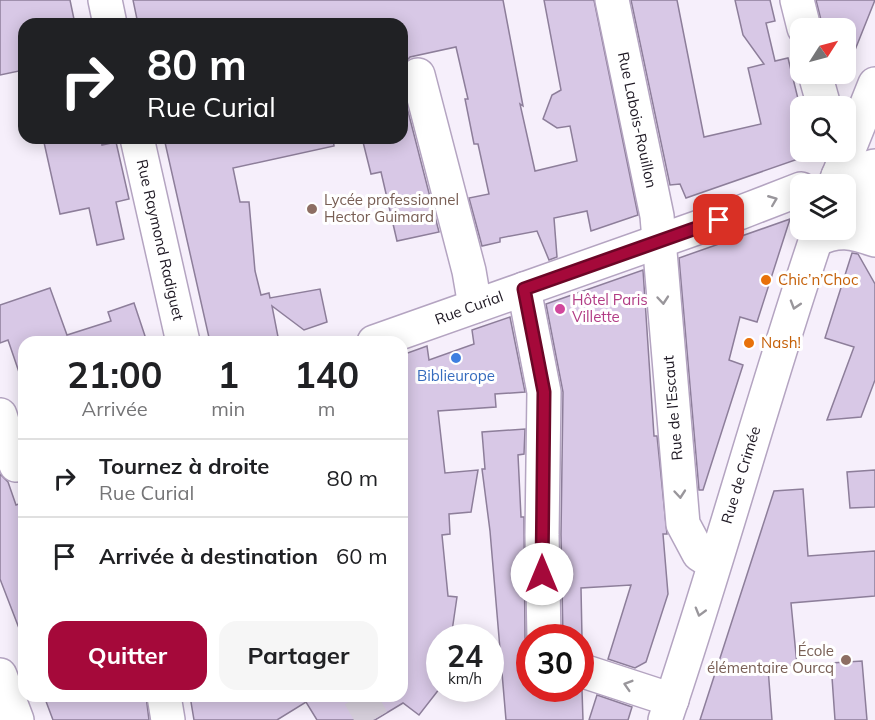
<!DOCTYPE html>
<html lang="fr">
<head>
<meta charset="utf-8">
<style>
  :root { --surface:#fff; --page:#f6f6f6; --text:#202124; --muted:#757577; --line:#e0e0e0; --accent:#a5093a }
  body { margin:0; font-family:Mulish,sans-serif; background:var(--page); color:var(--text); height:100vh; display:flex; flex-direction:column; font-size:22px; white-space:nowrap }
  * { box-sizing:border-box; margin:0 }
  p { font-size:20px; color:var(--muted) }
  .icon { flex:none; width:33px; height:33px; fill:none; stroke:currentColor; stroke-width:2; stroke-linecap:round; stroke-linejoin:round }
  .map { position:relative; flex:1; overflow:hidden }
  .drawer { position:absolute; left:18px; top:336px; width:390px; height:366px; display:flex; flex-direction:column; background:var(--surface); border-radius:18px; box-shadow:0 3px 15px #0003 }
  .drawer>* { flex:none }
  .top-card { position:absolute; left:18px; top:18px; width:390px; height:126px; border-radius:18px; box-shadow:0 3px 15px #0003; background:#202124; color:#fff; overflow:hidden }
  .needle { width:39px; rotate:54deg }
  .controls { position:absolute; left:790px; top:18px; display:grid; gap:12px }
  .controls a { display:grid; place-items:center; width:66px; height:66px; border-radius:12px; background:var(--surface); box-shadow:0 3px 15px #0003; font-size:30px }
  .speed { position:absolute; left:426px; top:624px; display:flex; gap:12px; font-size:30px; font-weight:700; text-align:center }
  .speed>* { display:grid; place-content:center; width:78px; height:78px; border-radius:50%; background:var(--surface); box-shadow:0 3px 15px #0003; line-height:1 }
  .speed small { font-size:15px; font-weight:400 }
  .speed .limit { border:9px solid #d22; background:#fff; color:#111 }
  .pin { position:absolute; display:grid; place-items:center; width:51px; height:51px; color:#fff; margin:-26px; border-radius:12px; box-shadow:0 3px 9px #0006 }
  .me { position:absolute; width:66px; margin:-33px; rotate:0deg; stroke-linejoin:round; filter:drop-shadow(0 0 4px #0008) }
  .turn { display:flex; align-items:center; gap:21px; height:126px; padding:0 30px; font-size:27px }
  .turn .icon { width:78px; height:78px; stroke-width:2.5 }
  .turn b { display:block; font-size:42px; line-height:51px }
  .eta { display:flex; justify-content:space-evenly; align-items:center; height:102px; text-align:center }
  .eta b { font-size:36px; font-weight:700; line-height:42px }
  .cta { display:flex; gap:12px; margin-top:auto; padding:12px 30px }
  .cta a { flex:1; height:69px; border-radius:18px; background:var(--accent); color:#fff; font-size:24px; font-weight:700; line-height:69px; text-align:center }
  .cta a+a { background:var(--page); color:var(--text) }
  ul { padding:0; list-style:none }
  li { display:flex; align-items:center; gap:18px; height:78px; padding:0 30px; border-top:2px solid var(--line) }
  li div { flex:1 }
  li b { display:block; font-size:22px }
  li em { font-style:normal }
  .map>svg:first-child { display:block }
</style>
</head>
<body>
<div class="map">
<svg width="875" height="720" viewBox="0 0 875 720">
  <rect width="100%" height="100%" fill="#f6effb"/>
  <!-- building -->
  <g fill="#d8c8e6" stroke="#8d7e9a" stroke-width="1.5">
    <path d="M0,0h70l5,24h-51v46l-24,5z"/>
    <path d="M133,0h370l20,106 -3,-2 15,67 42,-10 -7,-35 -13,2 -14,-9 9,-24 9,-5 -17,-90h50l44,215 -47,16 -4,-20 -33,7 3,39 -8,3 -12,-29 -37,7v4l-18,4 -13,-48 20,-4 -11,-50h-4l-9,-45h3l-12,-52 -46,10 -8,9v-42h-264z"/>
    <path d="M631,0h46l27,137 57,-13 -13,-56 16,-4 -21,-29 -8,-35h35l5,21 -9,2 9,38 13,-3 13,53v28l-8,12 8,7 -115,40 -6,-14 -10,1z"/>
    <path d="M816,0h59l-28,70 -1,-42h-23z"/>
    <path d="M402,88l37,144 -42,9 -16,-69 -10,2 -9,-36h40z"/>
    <path d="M43,138h58l1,7 14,-3 13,57 -13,3 8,37 -27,6 -8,-37 -29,6z"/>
    <path d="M164,138h169l1,8 -101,22 7,34h9l6,69 6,24 8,-2 1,5 50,-9 7,33 -23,8 -32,-24 7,36h-69z"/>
    <path d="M790,219l-33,103 -17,-5 -11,43 14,5 -40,125h-4l-20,-232z"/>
    <path d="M852,253l6,1 17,30v96l-14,37 -34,3 27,-73 -29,-9z"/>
    <path d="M643,270l11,166h3l10,98h-4l5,60 -22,68 -11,6 -27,-9 23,-74 -50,3 1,50h-19l-2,-103 2,-143 -17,-88z"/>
    <path d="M50,288l17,47 44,-14 -3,-9 26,-9 13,39h-123v36h-3l-13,-38 -8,3v-38z"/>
    <path d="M510,317l15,75 -30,2 1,13 -58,4 7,62 33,-3 -7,42 -22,2 1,20 -8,1 6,61 9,1 -6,41h-11v50l-21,27 -16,-12 -28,17h-58l-11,-18 -29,18h-83l-4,-24h212v-86l4,-23 -4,-35v-33l4,-1 -4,-39v-124l25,-9 2,14 45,-16 -2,-14z"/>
    <path d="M525,429l-1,25 -6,1 3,62h3l1,121 5,11v39l52,2 1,30h-77l-16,-189 -8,-62h3l-3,-37z"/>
    <path d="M875,470v37l-25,1 -3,-36z"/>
    <path d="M0,474l8,8 8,23 8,-3v134h-2l-22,-57z"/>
    <path d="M803,489l5,67 67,-5v45l-84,7 6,62 -29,3 4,52h-72l74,-229z"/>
    <path d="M862,661l5,59h-32l-4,-57z"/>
    <path d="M597,695l35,12 -4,13h-39z"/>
    <path d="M44,696h102l3,24h-96z"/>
  </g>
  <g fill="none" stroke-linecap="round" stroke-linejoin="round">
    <!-- minor-tunnel -->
    <path stroke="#d5ceda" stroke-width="33" stroke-dasharray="33 16" stroke-linecap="butt" d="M359,696l14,24"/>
    <defs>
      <g id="minor">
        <path d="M105,0l5,24"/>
        <path d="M612,0l45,216 26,308 16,30 14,9"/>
        <path d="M797,0l7,28"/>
        <path d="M815,74l9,32"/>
        <path d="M418,75l51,196 6,35"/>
        <path d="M137,138l46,204"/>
        <path d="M875,167c-22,31 -15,38 0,70"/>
        <path d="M816,240c22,-11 36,-8 59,0"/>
        <path d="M524,289l20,103 -2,143 2,103"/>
        <path d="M374,342l365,-129 62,-24"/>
        <path d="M0,415l16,50"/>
        <path d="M580,670l92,30"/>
        <path d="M0,675l17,45"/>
        <path d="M164,696l4,24"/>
      </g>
      <g id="major">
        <path d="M838,176l37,-10"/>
        <path d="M835,184l40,-100"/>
        <path d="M665,720c55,-162 99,-328 154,-490"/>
      </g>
    </defs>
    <!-- minor casing -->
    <use href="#minor" stroke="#b4a4c1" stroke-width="36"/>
    <!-- major casing -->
    <use href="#major" stroke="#b4a4c1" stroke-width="36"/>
    <!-- minor -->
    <use href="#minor" stroke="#fff" stroke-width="33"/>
    <!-- major -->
    <use href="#major" stroke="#fff" stroke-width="33"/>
  </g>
  <!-- one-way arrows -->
  <defs><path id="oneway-chevron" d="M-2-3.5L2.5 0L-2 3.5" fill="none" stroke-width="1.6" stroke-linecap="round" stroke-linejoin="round" transform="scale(1.5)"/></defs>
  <g stroke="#99969b">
    <use href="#oneway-chevron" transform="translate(773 200) rotate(-22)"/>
    <use href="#oneway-chevron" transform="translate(663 300) rotate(85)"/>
    <use href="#oneway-chevron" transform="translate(795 305) rotate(107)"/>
    <use href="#oneway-chevron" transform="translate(680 494) rotate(85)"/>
    <use href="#oneway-chevron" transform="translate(700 612) rotate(106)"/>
    <use href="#oneway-chevron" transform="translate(628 685) rotate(-163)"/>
  </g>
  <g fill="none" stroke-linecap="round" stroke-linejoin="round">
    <defs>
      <path id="route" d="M542,574l2,-182 -20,-103 195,-69"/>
    </defs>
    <!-- route casing -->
    <use href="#route" stroke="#6b0626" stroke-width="15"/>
    <!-- route -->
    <use href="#route" stroke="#a5093a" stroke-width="10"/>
  </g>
  <!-- markers -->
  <g fill="#8d6e63" stroke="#fff" stroke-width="2">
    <circle cx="312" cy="209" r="6"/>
    <circle cx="846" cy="660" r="6"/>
  </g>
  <g fill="#e8710a" stroke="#fff" stroke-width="2">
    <circle cx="766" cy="280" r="6"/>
    <circle cx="749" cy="343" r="6"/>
  </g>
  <circle fill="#d1479c" stroke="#fff" stroke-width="2" cx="560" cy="309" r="6"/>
  <circle fill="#3f7fe0" stroke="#fff" stroke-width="2" cx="456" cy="358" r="6"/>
  <g text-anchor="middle" stroke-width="6" stroke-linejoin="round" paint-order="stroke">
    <!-- street labels -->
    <g font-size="15" fill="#1c1621" stroke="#fff">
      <text transform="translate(637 120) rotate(78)" y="5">Rue Labois-Rouillon</text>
      <text transform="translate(160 240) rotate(77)" y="5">Rue Raymond Radiguet</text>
      <text transform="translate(469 308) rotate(-20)" y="5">Rue Curial</text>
      <text transform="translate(673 408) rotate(-95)" y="5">Rue de l'Escaut</text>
      <text transform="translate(741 475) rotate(-73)" y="5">Rue de Crimée</text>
    </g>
    <!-- education labels -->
    <g font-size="15" fill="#785e54" stroke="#fff" text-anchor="start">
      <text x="324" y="205">Lycée professionnel<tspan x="324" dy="17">Hector Guimard</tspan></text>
      <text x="834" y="656" text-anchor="end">École<tspan x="834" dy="17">élémentaire Ourcq</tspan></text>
    </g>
    <!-- food labels -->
    <g font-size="15" fill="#c56008" stroke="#fff" text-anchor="start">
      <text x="778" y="285">Chic’n’Choc</text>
      <text x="761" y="348">Nash!</text>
    </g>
    <!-- hotel labels -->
    <g font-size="15" fill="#b23c85" stroke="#fff" text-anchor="start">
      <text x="572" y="305">Hôtel Paris<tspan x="572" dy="17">Villette</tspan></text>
    </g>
    <!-- shop labels -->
    <g font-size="15" fill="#366cbe" stroke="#fff">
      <text x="456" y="381">Biblieurope</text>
    </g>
  </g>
</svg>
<div class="controls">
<a><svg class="needle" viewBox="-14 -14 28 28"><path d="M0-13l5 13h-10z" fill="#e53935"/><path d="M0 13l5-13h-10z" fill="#757577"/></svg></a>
<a><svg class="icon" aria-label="search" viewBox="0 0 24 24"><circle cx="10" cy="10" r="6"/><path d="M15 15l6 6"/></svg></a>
<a><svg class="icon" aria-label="layers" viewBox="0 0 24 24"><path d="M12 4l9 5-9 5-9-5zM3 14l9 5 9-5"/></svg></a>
</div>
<div class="speed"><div>24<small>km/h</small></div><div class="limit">30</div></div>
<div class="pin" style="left:719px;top:220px;background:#d93025"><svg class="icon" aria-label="arrive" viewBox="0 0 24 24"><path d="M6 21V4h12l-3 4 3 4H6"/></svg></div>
<svg class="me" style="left:542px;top:574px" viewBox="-20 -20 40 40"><circle r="19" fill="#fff"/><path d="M0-13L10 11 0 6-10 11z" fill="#a5093a"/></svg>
<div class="top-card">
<div class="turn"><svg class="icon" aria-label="right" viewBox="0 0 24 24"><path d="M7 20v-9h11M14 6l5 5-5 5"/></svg><div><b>80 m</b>Rue Curial</div></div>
</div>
<section class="drawer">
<div class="eta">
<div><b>21:00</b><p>Arrivée</p></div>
<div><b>1</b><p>min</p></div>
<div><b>140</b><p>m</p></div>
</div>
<ul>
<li><svg class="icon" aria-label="right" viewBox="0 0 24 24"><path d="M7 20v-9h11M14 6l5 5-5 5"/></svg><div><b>Tournez à droite</b><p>Rue Curial</p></div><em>80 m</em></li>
<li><svg class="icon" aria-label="arrive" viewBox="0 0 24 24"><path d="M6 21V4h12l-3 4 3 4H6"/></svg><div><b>Arrivée à destination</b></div><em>60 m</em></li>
</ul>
<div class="cta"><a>Quitter</a><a>Partager</a></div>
</section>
</div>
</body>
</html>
